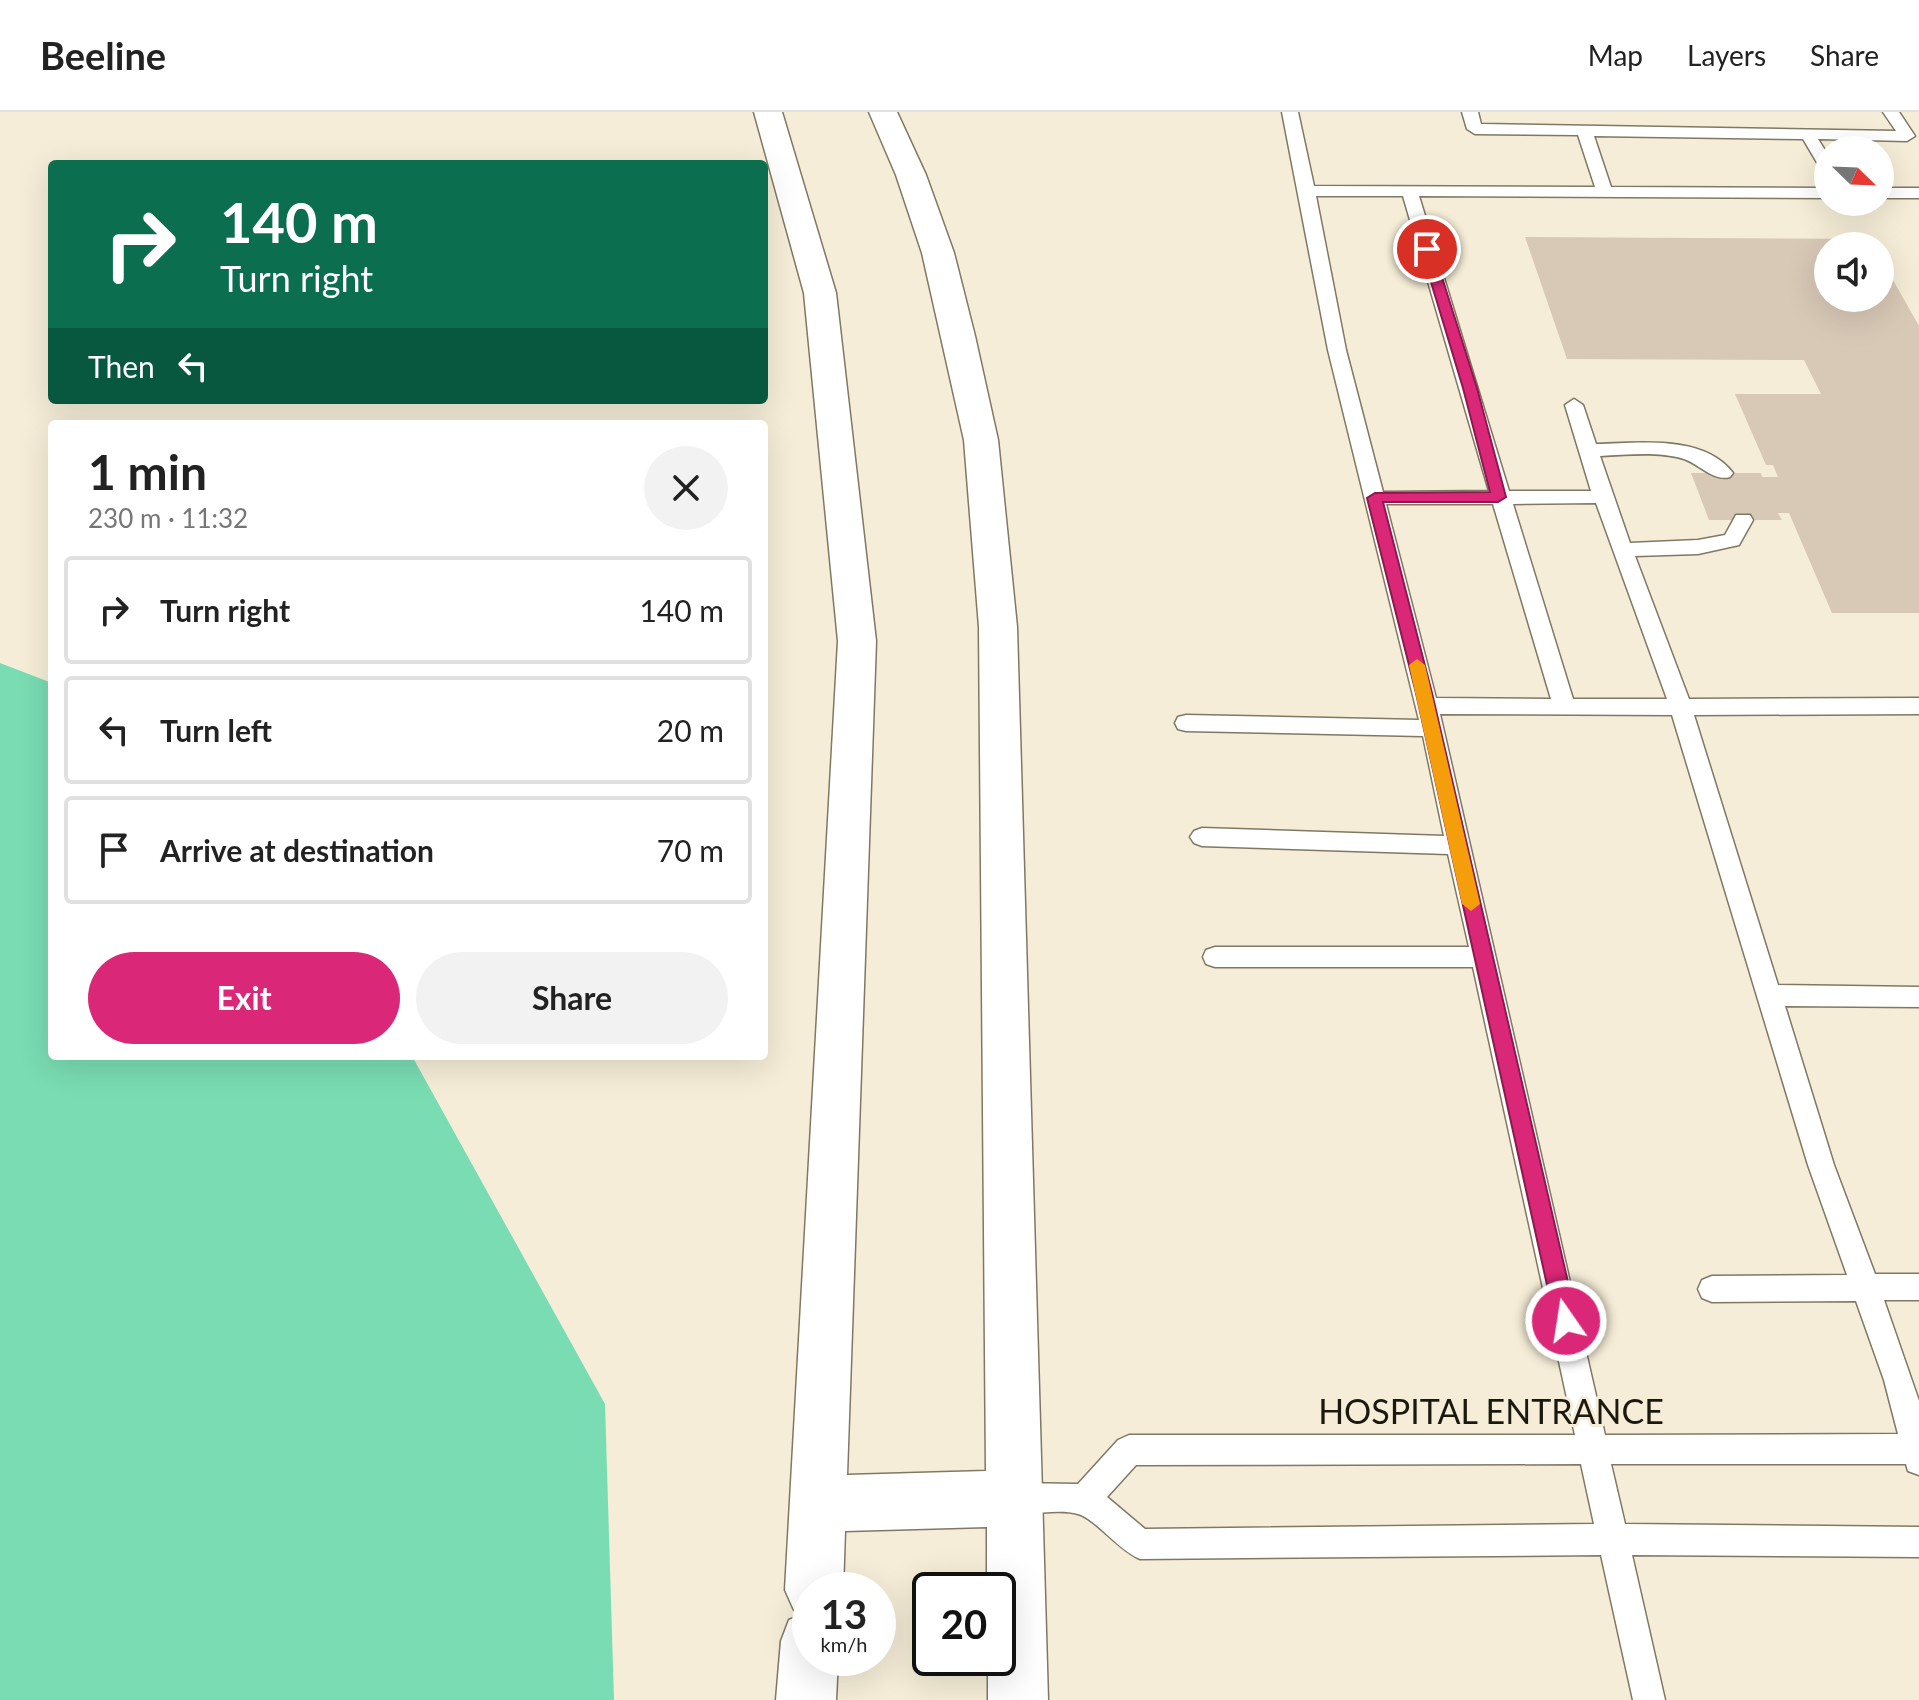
<!DOCTYPE html>
<html lang="en">
<head>
<meta charset="utf-8">
<style>
  :root { --surface:#fff; --page:#f2f2f2; --text:#222; --muted:#767676; --line:#e0e0e0; --accent:#db2777 }
  body { margin:0; font-family:Lato,sans-serif; background:var(--page); color:var(--text); height:100vh; display:flex; flex-direction:column; font-size:30px; white-space:nowrap }
  * { box-sizing:border-box; margin:0 }
  p { font-size:26px; color:var(--muted) }
  .icon { flex:none; width:44px; height:44px; fill:none; stroke:currentColor; stroke-width:2; stroke-linecap:round; stroke-linejoin:round }
  .map { position:relative; flex:1; overflow:hidden }
  .details { position:absolute; left:48px; top:308px; width:720px; height:640px; display:flex; flex-direction:column; background:var(--surface); border-radius:8px; box-shadow:0 8px 32px #0002 }
  .details>* { flex:none }
  .hud { position:absolute; left:48px; top:48px; width:720px; height:244px; border-radius:8px; box-shadow:0 8px 32px #0002; background:#0b6e4f; color:#fff; overflow:hidden }
  .needle { width:52px; rotate:113deg }
  .fabs { position:absolute; left:1814px; top:24px; display:grid; gap:16px }
  .fabs a { display:grid; place-items:center; width:80px; height:80px; border-radius:50%; background:var(--surface); box-shadow:0 8px 32px #0002; font-size:40px }
  .speed { position:absolute; left:792px; top:1460px; display:flex; gap:16px; font-size:40px; font-weight:700; text-align:center }
  .speed>* { display:grid; place-content:center; width:104px; height:104px; border-radius:50%; background:var(--surface); box-shadow:0 8px 32px #0002; line-height:1 }
  .speed small { font-size:20px; font-weight:400 }
  .speed .limit { border:4px solid #111; border-radius:12px; background:#fff; color:#111 }
  .pin { position:absolute; display:grid; place-items:center; width:68px; height:68px; color:#fff; margin:-34px; border:4px solid #fff; border-radius:50%; box-shadow:0 2px 8px #0007 }
  .me { position:absolute; width:88px; margin:-44px; rotate:347deg; stroke-linejoin:round; filter:drop-shadow(0 0 6px #0008) }
  .turn { display:flex; align-items:center; gap:28px; height:168px; padding:0 40px; font-size:36px }
  .turn .icon { width:104px; height:104px; stroke-width:2.5 }
  .turn b { display:block; font-size:56px; line-height:68px }
  .then { display:flex; align-items:center; height:76px; padding:0 40px; background:#0003; gap:16px; font-size:30px }
  .round { display:grid; place-items:center; flex:none; width:84px; height:84px; border-radius:42px; background:var(--page) }
  .summary { display:flex; align-items:center; justify-content:space-between; height:136px; padding:0 40px }
  h1 { font-size:48px; font-weight:700; line-height:60px }
  .cta { display:flex; gap:16px; margin-top:auto; padding:16px 40px }
  .cta a { flex:1; height:92px; border-radius:48px; background:var(--accent); color:#fff; font-size:32px; font-weight:700; line-height:92px; text-align:center }
  .cta a+a { background:var(--page); color:var(--text) }
  ul { padding:0; list-style:none }
  li { display:flex; align-items:center; gap:24px; height:108px; margin:0 16px 12px; padding:0 24px; border:4px solid var(--line); border-radius:8px }
  li div { flex:1 }
  li b { display:block; font-size:30px }
  li em { font-style:normal }
  header { display:flex; align-items:center; gap:48px; box-sizing:border-box; height:112px; padding:0 40px; background:var(--surface); border-bottom:2px solid var(--line) }
  header strong { font-size:38px }
  nav { display:flex; gap:44px; margin-inline-start:auto; font-size:28px }
  .map>svg:first-child { display:block }
</style>
</head>
<body>
<header>
<strong>Beeline</strong>
<nav><a>Map</a><a>Layers</a><a>Share</a></nav>
</header>
<div class="map">
<svg width="1919" height="1588" viewBox="0 0 1919 1588">
  <rect width="100%" height="100%" fill="#f5edd7"/>
  <!-- green -->
  <path fill="#79dcb2" d="M0,551l52,20v373h360l193,348 9,296h-614z"/>
  <!-- building -->
  <path fill="#d8c8b6" d="M1525,125l345,2 4,7h-46v52h52v-41l39,69v287h-87l-43,-100h-11l4,7h-73l-18,-47h70l1,4h16l-5,-12h-7l-31,-71h86l-17,-34 -237,-1z"/>
  <g fill="none" stroke-linecap="round" stroke-linejoin="round">
    <defs>
      <g id="service">
        <path d="M1282,0h16l16,74 281,1 -17,-52 -103,-1 -8,-5 -5,-17h16l3,12 415,7 -13,-19h16l16,24 -8,5 -89,-2 10,16v18l-6,-2 -19,-32 -209,-3 17,51 217,1v10l-409,-2 90,295h82l-26,-86 9,-6 9,6 13,39c42,-1 108,-10 137,29l-3,4c-16,5 -31,-13 -46,-18 -27,-8 -57,-4 -84,-3l30,87 68,-3 27,-5 11,-20h14l3,5 -14,25 -41,9 -63,2 54,143 230,-1v16l-225,1 84,270 141,2v20l-134,-1 49,159 41,109h44v26h-35l35,101v74l-11,-4 -2,-7h-295l14,60 294,3v30l-287,-2 33,145h-32l-32,-145 -461,4c-22,-9 -44,-40 -62,-45 -24,-7 -51,5 -76,-5l-4,-11 4,-11 11,-4 65,1 40,-44 11,-5h446l-102,-468h-258l-9,-3 -3,-7 3,-7 9,-3h254l-21,-93 -246,-8 -8,-3 -4,-6 4,-6 8,-3 242,8 -21,-100 -237,-5 -8,-2 -3,-6 3,-6 8,-2 233,5 -91,-370zM1316,84h87l86,295 -106,1 -37,-142zM1596,391l71,196h-94l-60,-195zM1386,392h107l58,195 -115,-1zM1440,602l232,1 136,450 39,110 -135,1 -10,4 -4,9 4,9 10,4 144,-1 28,79 14,54 -293,1zM1581,1352l13,60 -449,5 -38,-32 29,-32z"/>
        <rect x="1880" y="76" width="39" height="10"/>
      </g>
      <path id="secondary" d="M754,0h28l54,181 40,348 -29,834 139,-4 -7,-844 -15,-187 -42,-187 -26,-78 -27,-63h28l29,63 28,78 21,83 23,104 19,187 31,1073h-60v-42h10v-68h-11v-63l-142,4 -2,59h-33v68h28l-2,42h-60l5,-59 8,-21 15,-6 -10,-4 -9,-20 53,-949 -34,-348z"/>
    </defs>
    <!-- service casing -->
    <use href="#service" stroke="#7f7864" stroke-width="3"/>
    <!-- secondary casing -->
    <use href="#secondary" stroke="#7f7864" stroke-width="3"/>
    <!-- service -->
    <use href="#service" fill="#fff" fill-rule="evenodd"/>
    <!-- secondary -->
    <use href="#secondary" fill="#fff" fill-rule="evenodd"/>
  </g>
  <!-- route -->
  <path fill="#db2777" stroke="#8e194d" stroke-width="2" d="M1427,133l6,4 44,139 29,109 -8,5h-115l49,191 145,628 -3,7 -8,3 -8,-3 -3,-7 -139,-628 -49,-195 8,-5 115,-1 -27,-104 -42,-139z"/>
  <!-- slow -->
  <path fill="#f59e0b" d="M1417,547l8,6 55,239 -9,7 -9,-7 -53,-239z"/>
  <g text-anchor="middle" stroke-width="6" stroke-linejoin="round" paint-order="stroke">
    <!-- near-street labels -->
    <g font-size="34" fill="#1b1810" stroke="#f5edd7">
      <text x="1491" y="1312">HOSPITAL ENTRANCE</text>
    </g>
  </g>
</svg>
<div class="fabs">
<a><svg class="needle" viewBox="-14 -14 28 28"><path d="M0-13l5 13h-10z" fill="#e53935"/><path d="M0 13l5-13h-10z" fill="#767676"/></svg></a>
<a><svg class="icon" aria-label="sound" viewBox="0 0 24 24"><path d="M4 9h4l5-4v14l-5-4H4zM17 9q2 3 0 6"/></svg></a>
</div>
<div class="speed"><div>13<small>km/h</small></div><div class="limit">20</div></div>
<div class="pin" style="left:1427px;top:137px;background:#d93025"><svg class="icon" aria-label="arrive" viewBox="0 0 24 24"><path d="M6 21V4h12l-3 4 3 4H6"/></svg></div>
<svg class="me" style="left:1566px;top:1209px" viewBox="-20 -20 40 40"><circle r="17" fill="#db2777" stroke="#fff" stroke-width="3"/><path d="M0-11L8 9 0 5-8 9z" fill="#fff"/></svg>
<div class="hud">
<div class="turn"><svg class="icon" aria-label="right" viewBox="0 0 24 24"><path d="M7 20v-9h11M14 6l5 5-5 5"/></svg><div><b>140 m</b>Turn right</div></div>
<div class="then">Then<svg class="icon" aria-label="left" viewBox="0 0 24 24"><path d="M17 20v-9H6M10 6l-5 5 5 5"/></svg></div>
</div>
<section class="details">
<div class="summary"><div><h1>1 min</h1><p>230 m · 11:32</p></div><a class="round"><svg class="icon" aria-label="close" viewBox="0 0 24 24"><path d="M6 6l12 12M18 6L6 18"/></svg></a></div>
<ul>
<li><svg class="icon" aria-label="right" viewBox="0 0 24 24"><path d="M7 20v-9h11M14 6l5 5-5 5"/></svg><div><b>Turn right</b></div><em>140 m</em></li>
<li><svg class="icon" aria-label="left" viewBox="0 0 24 24"><path d="M17 20v-9H6M10 6l-5 5 5 5"/></svg><div><b>Turn left</b></div><em>20 m</em></li>
<li><svg class="icon" aria-label="arrive" viewBox="0 0 24 24"><path d="M6 21V4h12l-3 4 3 4H6"/></svg><div><b>Arrive at destination</b></div><em>70 m</em></li>
</ul>
<div class="cta"><a>Exit</a><a>Share</a></div>
</section>
</div>
</body>
</html>
